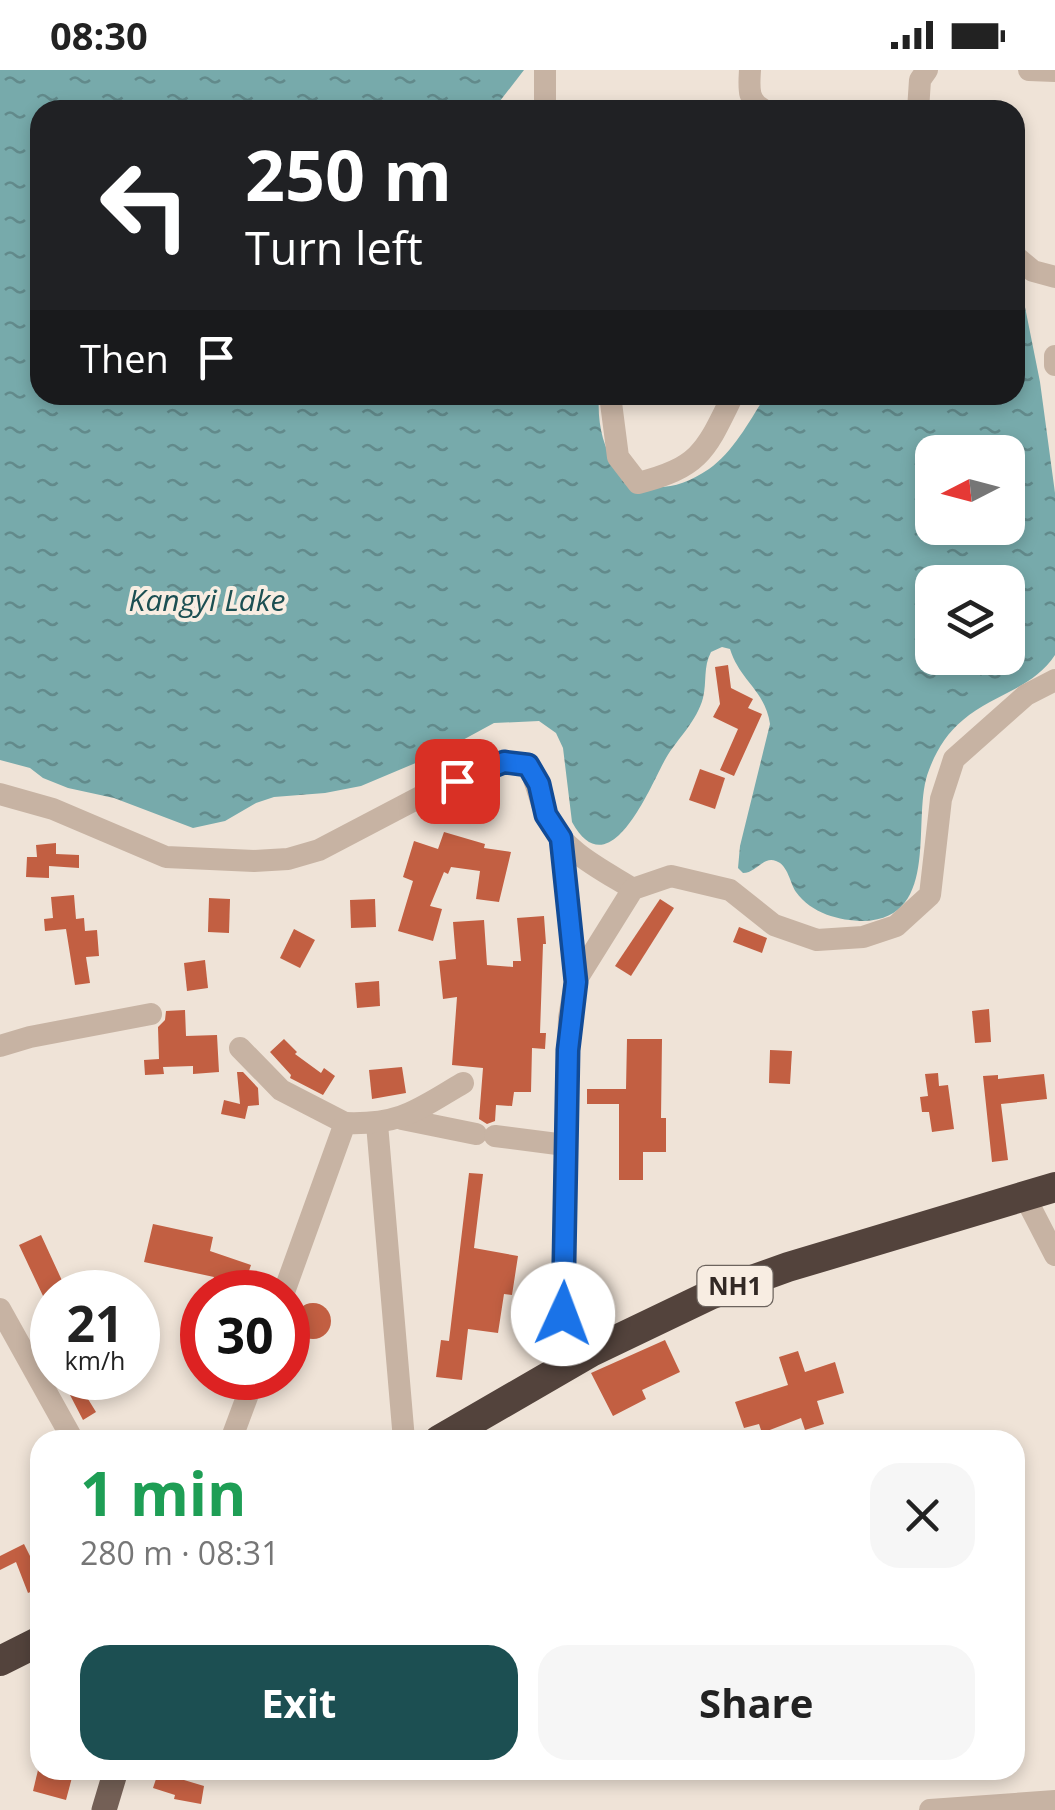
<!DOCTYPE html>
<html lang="en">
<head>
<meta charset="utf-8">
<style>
  :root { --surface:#fff; --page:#f6f6f6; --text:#222; --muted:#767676; --accent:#1c4f52 }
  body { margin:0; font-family:"Open Sans",sans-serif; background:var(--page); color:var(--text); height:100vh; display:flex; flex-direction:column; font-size:38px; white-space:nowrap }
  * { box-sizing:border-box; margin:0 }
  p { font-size:32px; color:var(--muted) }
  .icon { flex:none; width:55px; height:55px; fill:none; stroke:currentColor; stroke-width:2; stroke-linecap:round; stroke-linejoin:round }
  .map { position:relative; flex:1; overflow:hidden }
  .side { position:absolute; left:30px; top:1360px; width:995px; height:350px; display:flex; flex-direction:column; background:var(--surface); border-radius:30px; box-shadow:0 5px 15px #0003 }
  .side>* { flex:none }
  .hud { position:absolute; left:30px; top:30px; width:995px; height:305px; border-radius:30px; box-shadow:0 5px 15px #0003; background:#202124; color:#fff; overflow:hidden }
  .needle { width:65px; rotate:264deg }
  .buttons { position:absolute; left:915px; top:365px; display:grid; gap:20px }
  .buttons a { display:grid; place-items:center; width:110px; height:110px; border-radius:20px; background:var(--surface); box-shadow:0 5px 15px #0003; font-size:50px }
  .speed { position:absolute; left:30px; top:1200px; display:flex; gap:20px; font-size:50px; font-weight:700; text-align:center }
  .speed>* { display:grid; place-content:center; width:130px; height:130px; border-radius:50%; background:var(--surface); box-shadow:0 5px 15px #0003; line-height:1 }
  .speed small { font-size:25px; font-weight:400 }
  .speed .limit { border:15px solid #d22; background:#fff; color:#111 }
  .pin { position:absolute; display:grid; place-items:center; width:85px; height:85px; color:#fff; margin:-42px; border-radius:20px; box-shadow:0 5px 15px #0006 }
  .me { position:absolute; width:110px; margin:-55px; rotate:2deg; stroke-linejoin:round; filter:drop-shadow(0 0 8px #0008) }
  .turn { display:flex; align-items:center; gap:35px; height:210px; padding:0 50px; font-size:45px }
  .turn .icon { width:130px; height:130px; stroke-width:2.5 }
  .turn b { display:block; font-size:70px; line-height:85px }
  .then { display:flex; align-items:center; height:95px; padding:0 50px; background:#0003; gap:20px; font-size:38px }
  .round { display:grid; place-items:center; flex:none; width:105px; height:105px; border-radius:30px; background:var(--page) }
  .overview { display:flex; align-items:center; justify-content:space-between; height:170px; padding:0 50px }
  h1 { font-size:60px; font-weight:700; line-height:75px; color:#1e9e55 }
  .button { display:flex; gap:20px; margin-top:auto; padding:20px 50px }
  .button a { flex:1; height:115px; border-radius:30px; background:var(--accent); color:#fff; font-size:40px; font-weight:700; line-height:115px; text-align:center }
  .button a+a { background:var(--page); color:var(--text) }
  .status { display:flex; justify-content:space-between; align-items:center; height:70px; padding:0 50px; background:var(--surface); direction:ltr }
  .status svg { height:28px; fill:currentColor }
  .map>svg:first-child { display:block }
</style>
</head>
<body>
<div class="status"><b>08:30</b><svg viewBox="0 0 49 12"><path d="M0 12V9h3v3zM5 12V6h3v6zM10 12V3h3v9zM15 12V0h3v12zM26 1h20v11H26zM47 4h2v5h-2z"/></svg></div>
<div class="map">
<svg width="1055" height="1740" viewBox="0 0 1055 1740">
  <defs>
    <pattern id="water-ripples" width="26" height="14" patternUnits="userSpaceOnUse" patternTransform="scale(2.5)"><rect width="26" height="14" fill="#77aaab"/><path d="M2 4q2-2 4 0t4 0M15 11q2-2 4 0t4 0" fill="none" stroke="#628a8b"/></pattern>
  </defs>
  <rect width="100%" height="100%" fill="#efe3d7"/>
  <!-- water -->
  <path fill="url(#water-ripples)" fill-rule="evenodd" d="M0,0h524l-31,40h-453v285h559c-5,72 43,120 110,74 25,-18 41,-49 57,-74h249v-117l7,14 18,90 15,111v162c-22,34 -64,40 -92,65 -16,13 -27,31 -34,50 -19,46 14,148 -65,151 -25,0 -53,-8 -68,-29 -6,-9 -8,-27 -20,-31 -13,-5 -20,12 -33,12l-5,-5 2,-22 30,-122c-5,-34 -30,-43 -40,-75l-8,-2 -11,5c-8,15 -4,30 -8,46 -6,23 -25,40 -37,60 -15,26 -56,133 -94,64l-9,-74 -7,-15 -17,-12 -45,2 -57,31 -76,32 -36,7 -51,4 -18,6 -31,18 -32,7 -79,-30 -46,-10 -25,-10 -13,-10 -30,-8zM932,382h76v76h-76zM932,512h76v76h-76z"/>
  <!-- building -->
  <g fill="#c25f42">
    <path d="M728,595l3,23 22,11 -5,9 14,6 -28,62 -14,-6 18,-41 -25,-12 7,-13 -5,-37z"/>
    <path d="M700,699l25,9 -10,31 -26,-9z"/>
    <path d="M444,762l41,12 -1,4 27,4 -12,50 -23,-3 4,-28 -29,-4 -3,7 -4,-2 -14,34 12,3 -9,32 -35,-10 15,-50 -10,-4 11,-36 24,8z"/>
    <path d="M56,773v11l23,1v13l-30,-2v12l-23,-1 1,-20h10l-1,-12z"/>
    <path d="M74,825l2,24 8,-1 1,13 12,-1 2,26 -13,1 4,26 -15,2 -9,-56 -21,2 -1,-12 9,-1 -2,-21z"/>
    <path d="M209,828l21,1 -1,34 -21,-1z"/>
    <path d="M375,829l1,28 -25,1 -1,-28z"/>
    <path d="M660,829l14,9 -43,68 -16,-10z"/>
    <path d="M544,846l2,28h-3l-3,89h6l-1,16 -13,-1 -1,44h-17l-2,14 -16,-1 -1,16 -8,3 -8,-5 4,-51 -31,-3 5,-68 -14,2 -4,-38 17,-2 -3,-37 31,-2 3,45 26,2v-6h8l-4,-43z"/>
    <path d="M739,857l28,11 -5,15 -29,-11z"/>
    <path d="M294,859l21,11 -15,28 -20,-10z"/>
    <path d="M205,890l3,28 -21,3 -3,-28z"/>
    <path d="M379,911l1,25 -23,2 -2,-25z"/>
    <path d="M989,939l2,33 -16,1 -3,-32z"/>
    <path d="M185,940l1,26 31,-1 2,37 -26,2v-8l-30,1 1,7 -19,1 -1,-15 15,-1 -1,-32 7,-7 1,-9z"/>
    <path d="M284,969l13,13 -2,2 26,19 3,-5 11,8 -12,19 -33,-17 1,-3 -21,-23z"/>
    <path d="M627,969h35l-1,79h5v34h-23v28h-24v-76h-32v-15h39z"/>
    <path d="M770,980l22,1 -2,33 -21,-1z"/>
    <path d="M402,997l4,26 -34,6 -3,-29z"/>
    <path d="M237,1002h6l15,16 1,17 -11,1 -3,13 -24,-5 3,-14 16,4z"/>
    <path d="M938,1003l1,13 9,-1 6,44 -22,3 -3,-20h-7l-2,-15 8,-1 -3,-22z"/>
    <path d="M1044,1004l3,25 -46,5 7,56 -16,2 -9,-86 15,-1v4z"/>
    <path d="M469,1103l14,1 -9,74 44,8 -6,39 -8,-1 -6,39 -30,-4 -6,51 -26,-3 5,-37 8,1z"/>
    <path d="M153,1154l60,13 -3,14 41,14 -9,27h-33l5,-15 -70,-15z"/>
    <path d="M41,1165l24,52 -13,5v23l-33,-70z"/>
    <circle cx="313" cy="1251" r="18"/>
    <path d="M665,1270l15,32 -38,18 4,9 -33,17 -22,-43z"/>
    <path d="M798,1281l7,21 30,-10 9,31 -27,8 7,23 -19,6 -4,-12 -39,15 -3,-9 -15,4 -9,-26 53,-17 -9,-28z"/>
    <path d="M66,1308h16l9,19 -3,2 8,13 -13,8 -13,-25z"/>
    <path d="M24,1474l16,32v12l-12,5 -12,-31 -16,8v-14z"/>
    <path d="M38,1700h36l-8,30 -33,-9z"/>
    <path d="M159,1700h17l-2,7 30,9 -3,18 -27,-5 1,-4 -22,-7z"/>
  </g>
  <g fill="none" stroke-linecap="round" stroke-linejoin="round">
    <!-- minor -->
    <g stroke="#c7b3a3" stroke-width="22">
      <path d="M545,0v40"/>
      <path d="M750,0c-1,17 -3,32 14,40"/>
      <path d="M1029,0l26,1"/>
      <path d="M918,40l2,-30 7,-10"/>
      <path d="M1015,186l18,15 22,6"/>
      <path d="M1055,286v9"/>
      <path d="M610,325l8,62 20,26c63,-16 68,-33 95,-88"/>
      <path d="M0,724l53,15 113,48 88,4 34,-2 31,-9 103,-54 83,-34 23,3c9,17 11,35 19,52 17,35 54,52 86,72"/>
      <path d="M561,768l14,144"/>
      <path d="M0,976l30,-9 121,-23"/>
      <path d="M240,978l41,42 64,33"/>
      <path d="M402,1049l74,15"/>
      <path d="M377,1054l27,316"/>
      <path d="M495,1066l70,9"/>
      <path d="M1024,1125l31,60"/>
      <path d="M284,1222l61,-169c56,2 72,-13 118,-40"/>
      <path d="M0,1239l73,131"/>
      <path d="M558,1300l8,-154 -1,-71 4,-127 6,-36 58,-93 38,-13 59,14 44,35 43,15 46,-3 33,-11 34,-31 11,-96 13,-40 72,-64 29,-15"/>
      <path d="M231,1370l23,-62"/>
      <path d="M930,1740l125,-9"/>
    </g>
    <!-- major -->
    <path stroke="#746056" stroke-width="25" d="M104,1740l12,-40"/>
    <!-- highway -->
    <g stroke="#53433c" stroke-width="30">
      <path d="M439,1370l152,-88 119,-57 78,-28 267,-80"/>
      <path d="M0,1591l40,-20"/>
    </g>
  </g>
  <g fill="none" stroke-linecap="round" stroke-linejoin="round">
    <defs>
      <path id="route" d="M457,711l47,-19 24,3 11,19 7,31 15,23 15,144 -8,68 -5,264"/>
    </defs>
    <!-- route casing -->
    <use href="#route" stroke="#114b97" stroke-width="25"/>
    <!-- route -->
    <use href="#route" stroke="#1a73e8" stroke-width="18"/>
  </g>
  <g text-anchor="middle" stroke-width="8" stroke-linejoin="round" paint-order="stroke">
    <!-- shield labels -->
    <rect fill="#f8ede2" stroke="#6d645e" stroke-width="2.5" x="697.5" y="1196" width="75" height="40" rx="8"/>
    <g font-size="25" font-weight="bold" fill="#322925">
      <text x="735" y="1225">NH1</text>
    </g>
    <!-- water labels -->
    <g font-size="30" font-style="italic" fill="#1c4f52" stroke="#f8ede2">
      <text x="207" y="541">Kangyi Lake</text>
    </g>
  </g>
</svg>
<div class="buttons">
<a><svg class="needle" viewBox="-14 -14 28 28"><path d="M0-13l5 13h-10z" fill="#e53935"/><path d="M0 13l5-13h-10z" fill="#767676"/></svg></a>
<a><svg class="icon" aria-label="layers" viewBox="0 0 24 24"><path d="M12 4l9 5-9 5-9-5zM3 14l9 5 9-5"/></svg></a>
</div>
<div class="speed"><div>21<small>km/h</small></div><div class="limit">30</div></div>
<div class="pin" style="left:457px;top:711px;background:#d93025"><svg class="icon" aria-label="arrive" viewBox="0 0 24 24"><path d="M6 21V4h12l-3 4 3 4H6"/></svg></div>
<svg class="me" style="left:563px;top:1244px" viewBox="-20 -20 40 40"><circle r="19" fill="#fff"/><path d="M0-13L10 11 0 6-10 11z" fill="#1a73e8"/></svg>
<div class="hud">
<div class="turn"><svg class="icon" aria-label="left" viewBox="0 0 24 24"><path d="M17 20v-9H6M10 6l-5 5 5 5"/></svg><div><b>250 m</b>Turn left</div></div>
<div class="then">Then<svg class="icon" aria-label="arrive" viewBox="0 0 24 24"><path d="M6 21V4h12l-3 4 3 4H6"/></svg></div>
</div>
<section class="side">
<div class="overview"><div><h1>1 min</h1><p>280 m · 08:31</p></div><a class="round"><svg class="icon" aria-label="close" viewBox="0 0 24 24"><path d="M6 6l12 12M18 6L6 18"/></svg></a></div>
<div class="button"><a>Exit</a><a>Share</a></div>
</section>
</div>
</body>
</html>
